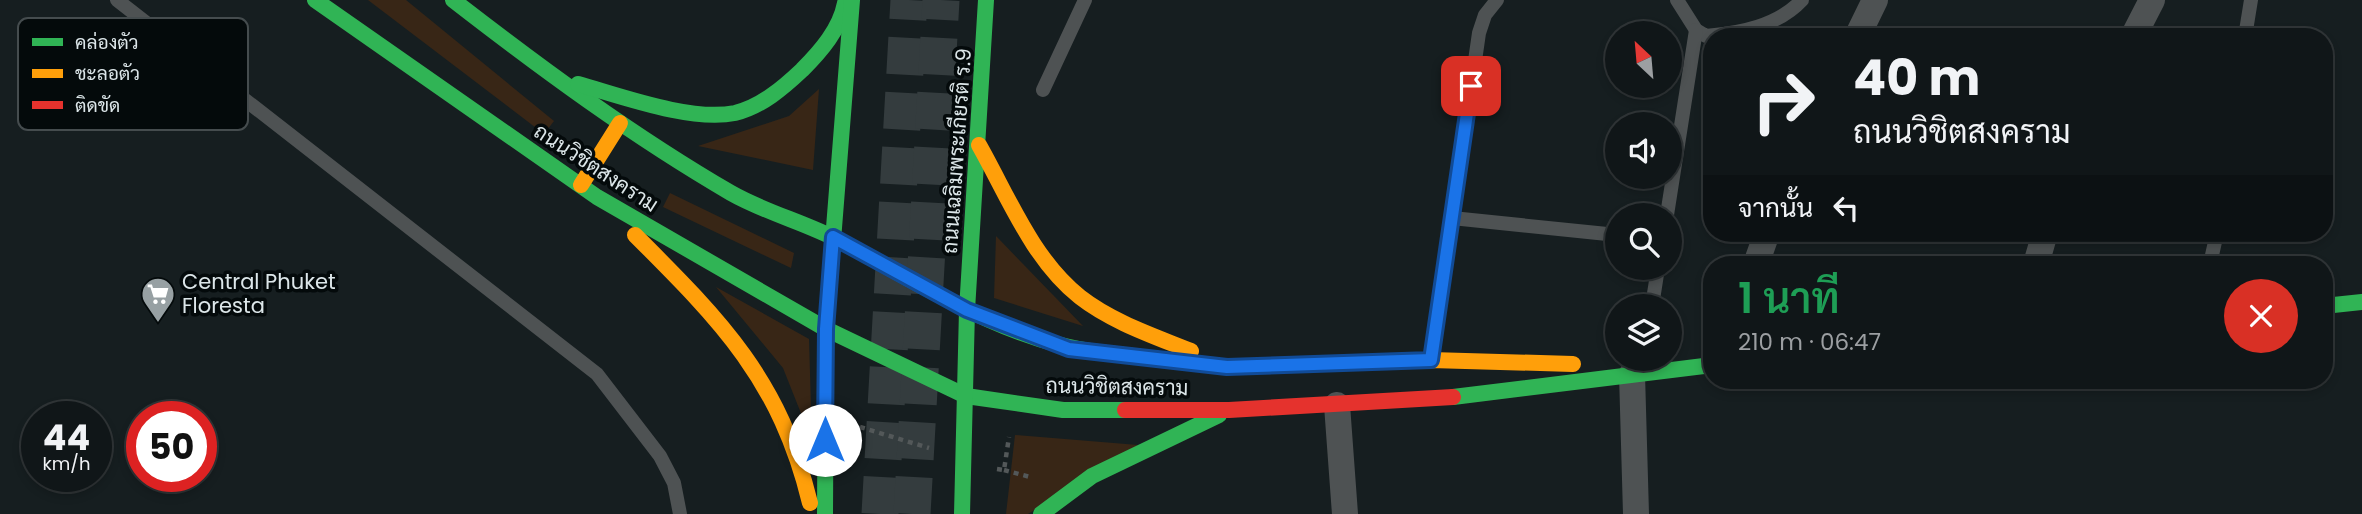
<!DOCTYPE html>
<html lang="th">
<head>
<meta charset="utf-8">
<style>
  :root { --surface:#101618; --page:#1e2325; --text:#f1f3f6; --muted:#9c9fa2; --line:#303537 }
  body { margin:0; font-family:Poppins,Sarabun,sans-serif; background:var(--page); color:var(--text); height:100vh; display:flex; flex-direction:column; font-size:26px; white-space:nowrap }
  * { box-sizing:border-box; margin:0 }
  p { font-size:23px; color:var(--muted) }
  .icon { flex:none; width:38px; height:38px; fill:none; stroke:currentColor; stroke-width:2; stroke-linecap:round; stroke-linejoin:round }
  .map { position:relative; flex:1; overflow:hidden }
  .panel { position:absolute; left:1703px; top:256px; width:630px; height:133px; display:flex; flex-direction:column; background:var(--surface); border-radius:28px; box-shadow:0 4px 10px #0003,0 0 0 2px var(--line) }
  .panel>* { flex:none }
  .hud { position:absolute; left:1703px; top:28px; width:630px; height:214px; border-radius:28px; box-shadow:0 4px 10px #0003,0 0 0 2px var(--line); background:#101618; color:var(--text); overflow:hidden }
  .needle { width:46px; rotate:334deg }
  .fabs { position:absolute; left:1605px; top:21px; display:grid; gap:14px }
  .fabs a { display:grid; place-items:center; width:77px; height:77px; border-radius:50%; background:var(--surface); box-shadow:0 4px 10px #0003,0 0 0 2px var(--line); font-size:35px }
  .speed { position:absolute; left:21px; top:401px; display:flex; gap:14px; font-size:35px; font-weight:700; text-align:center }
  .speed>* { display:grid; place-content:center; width:91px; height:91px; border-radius:50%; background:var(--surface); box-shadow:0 4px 10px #0003,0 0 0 2px var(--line); line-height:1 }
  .speed small { font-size:18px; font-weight:400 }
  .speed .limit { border:10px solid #d22; background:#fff; color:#111 }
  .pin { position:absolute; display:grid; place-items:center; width:60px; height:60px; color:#fff; margin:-30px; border-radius:14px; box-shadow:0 4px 10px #0006 }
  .me { position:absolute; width:77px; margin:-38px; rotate:0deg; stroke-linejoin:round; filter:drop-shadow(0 0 5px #0008) }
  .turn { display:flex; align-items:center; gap:24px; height:147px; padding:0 35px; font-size:32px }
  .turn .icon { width:91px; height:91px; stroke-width:2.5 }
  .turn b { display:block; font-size:49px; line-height:60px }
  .then { display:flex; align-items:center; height:66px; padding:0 35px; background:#0003; gap:14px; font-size:26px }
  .round { display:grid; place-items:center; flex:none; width:74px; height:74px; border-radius:37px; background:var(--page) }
  .summary { display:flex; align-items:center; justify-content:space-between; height:119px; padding:0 35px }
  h1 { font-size:42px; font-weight:600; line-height:52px; color:#1e9e55 }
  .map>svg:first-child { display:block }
</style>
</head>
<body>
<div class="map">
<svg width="2362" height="514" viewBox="0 0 2362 514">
  <rect width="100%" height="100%" fill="#161e20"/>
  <!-- green -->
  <g fill="#382616">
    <path d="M368,0h38l148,121 -10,13z"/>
    <path d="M819,89l-6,81 -115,-24 91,-30z"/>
    <path d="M670,193l124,60 -3,15 -128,-61z"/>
    <path d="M996,236l87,90 -89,-28z"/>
    <path d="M716,287l93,52 3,102 -29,-73z"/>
    <path d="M1015,435l123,10 -110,69h-22z"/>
  </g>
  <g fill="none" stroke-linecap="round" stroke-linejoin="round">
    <!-- secondary-tunnel -->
    <g stroke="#343c3e" stroke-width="37" stroke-dasharray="37 18" stroke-linecap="butt">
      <path d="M880,514l29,-514"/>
      <path d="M912,514l29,-514"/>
    </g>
    <!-- path -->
    <g stroke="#535859" stroke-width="4.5" stroke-dasharray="5 5" stroke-linecap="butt">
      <path d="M860,427l69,21"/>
      <path d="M997,469l7,1 5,-33"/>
      <path d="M1004,470l26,7"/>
    </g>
    <!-- lane -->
    <g stroke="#4e5253" stroke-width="14">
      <path d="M117,0l480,374 63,82 14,27 6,31"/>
      <path d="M1677,0l19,30 10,6c34,-3 72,-10 96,-36"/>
      <path d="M2245,37l6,-37"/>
      <path d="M1043,90l42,-90"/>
      <path d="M1667,215l29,-185"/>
      <path d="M1452,218l165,17"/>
      <path d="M2210,264l7,-31"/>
      <path d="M1652,306l6,-38"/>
      <path d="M1432,359l47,-326 6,-18 12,-15"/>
    </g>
    <!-- street -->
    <g stroke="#4e5253" stroke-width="26">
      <path d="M1857,37l18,-37"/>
      <path d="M2133,37l19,-37"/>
      <path d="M1756,264l11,-31"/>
      <path d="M2036,264l9,-31"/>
      <path d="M1632,374l4,140"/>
      <path d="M1337,405l8,109"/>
    </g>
    <!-- fast -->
    <g stroke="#30b455" stroke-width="16">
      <path d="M315,0l282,197 229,132 140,67 97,14h62"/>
      <path d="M453,0c89,69 180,136 278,193 35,20 76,30 111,49 78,42 167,100 256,110"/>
      <path d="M578,84c43,12 113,38 157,29 26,-6 49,-26 67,-43 19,-19 38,-41 43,-67"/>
      <path d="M2324,306l38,-4"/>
      <path d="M1453,397l259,-32"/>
      <path d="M825,514l1,-185 26,-329"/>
      <path d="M962,514l5,-204 19,-310"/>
      <path d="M1041,514l51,-38 127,-61"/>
    </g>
    <!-- slow -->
    <g stroke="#ff9f0a" stroke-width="16">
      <path d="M979,145c29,51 53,114 101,152 32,25 74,39 111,54"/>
      <path d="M581,185l39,-62"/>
      <path d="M635,235c87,87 145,145 175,268"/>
      <path d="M1098,352l129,15 204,-7 142,4"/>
    </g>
    <!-- jam -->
    <path stroke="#e5322d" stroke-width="16" d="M1125,410h104l224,-13"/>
  </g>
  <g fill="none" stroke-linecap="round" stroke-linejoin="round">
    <defs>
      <path id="route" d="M825,440l1,-111 7,-92 134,73 102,39 158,18 204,-7 40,-274"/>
    </defs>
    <!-- route casing -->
    <use href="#route" stroke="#114b97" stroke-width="18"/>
    <!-- route -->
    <use href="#route" stroke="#1a73e8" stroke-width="12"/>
  </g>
  <!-- icons -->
  <defs>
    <symbol id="supermarket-pin" viewBox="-11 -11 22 30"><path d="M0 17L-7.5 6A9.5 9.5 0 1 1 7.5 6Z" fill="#97a0a3" stroke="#040a0b"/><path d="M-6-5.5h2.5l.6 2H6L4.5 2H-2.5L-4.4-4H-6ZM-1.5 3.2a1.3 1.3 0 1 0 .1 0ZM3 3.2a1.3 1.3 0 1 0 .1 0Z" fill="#fff"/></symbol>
  </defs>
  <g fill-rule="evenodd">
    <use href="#supermarket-pin" x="139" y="275" width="38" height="52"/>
  </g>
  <g text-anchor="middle" stroke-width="7" stroke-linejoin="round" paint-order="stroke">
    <!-- street labels -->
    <g font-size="21" fill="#dce6e9" stroke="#040a0b">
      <text transform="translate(957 151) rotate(-86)" y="7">ถนนเฉลิมพระเกียรติ ร.9</text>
      <text transform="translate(596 168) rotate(33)" y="7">ถนนวิชิตสงคราม</text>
      <text transform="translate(1117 387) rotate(1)" y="7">ถนนวิชิตสงคราม</text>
    </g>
    <!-- poi labels -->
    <g font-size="21" fill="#dce6e9" stroke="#040a0b" text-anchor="start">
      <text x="182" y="289">Central Phuket<tspan x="182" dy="24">Floresta</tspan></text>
    </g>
  </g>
  <!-- legend -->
  <rect x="18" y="18" width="230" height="112" rx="10" fill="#040a0b" stroke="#454c4e" stroke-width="2"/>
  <rect x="32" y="38" width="31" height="8" fill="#30b455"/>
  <rect x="32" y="69" width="31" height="9" fill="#ff9f0a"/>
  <rect x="32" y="101" width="31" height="8" fill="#e5322d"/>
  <g font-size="19" fill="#dce6e9">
    <text x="75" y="49">คล่องตัว</text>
    <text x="75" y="80">ชะลอตัว</text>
    <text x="75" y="112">ติดขัด</text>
  </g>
</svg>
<div class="fabs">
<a><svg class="needle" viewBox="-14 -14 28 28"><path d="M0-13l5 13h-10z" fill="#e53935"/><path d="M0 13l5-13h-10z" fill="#9c9fa2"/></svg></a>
<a><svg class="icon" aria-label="sound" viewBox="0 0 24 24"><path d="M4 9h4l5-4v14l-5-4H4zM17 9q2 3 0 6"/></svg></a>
<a><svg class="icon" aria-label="search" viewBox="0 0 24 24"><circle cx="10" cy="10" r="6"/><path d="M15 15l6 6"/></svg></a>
<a><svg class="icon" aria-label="layers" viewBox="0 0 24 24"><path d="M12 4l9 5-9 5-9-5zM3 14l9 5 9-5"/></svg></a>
</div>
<div class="speed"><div>44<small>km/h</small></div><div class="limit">50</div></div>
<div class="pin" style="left:1471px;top:86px;background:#d93025"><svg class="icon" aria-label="arrive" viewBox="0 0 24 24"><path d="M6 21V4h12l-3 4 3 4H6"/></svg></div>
<svg class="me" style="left:825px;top:440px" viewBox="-20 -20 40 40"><circle r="19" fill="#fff"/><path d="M0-13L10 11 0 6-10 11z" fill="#1a73e8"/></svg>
<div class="hud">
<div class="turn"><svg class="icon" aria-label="right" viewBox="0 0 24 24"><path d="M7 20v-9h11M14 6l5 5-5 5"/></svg><div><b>40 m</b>ถนนวิชิตสงคราม</div></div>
<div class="then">จากนั้น<svg class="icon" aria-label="left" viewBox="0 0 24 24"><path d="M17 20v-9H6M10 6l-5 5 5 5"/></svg></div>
</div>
<section class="panel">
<div class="summary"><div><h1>1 นาที</h1><p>210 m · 06:47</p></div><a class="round" style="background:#d93025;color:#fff"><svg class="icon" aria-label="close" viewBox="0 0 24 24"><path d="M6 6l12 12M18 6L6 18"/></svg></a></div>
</section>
</div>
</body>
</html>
